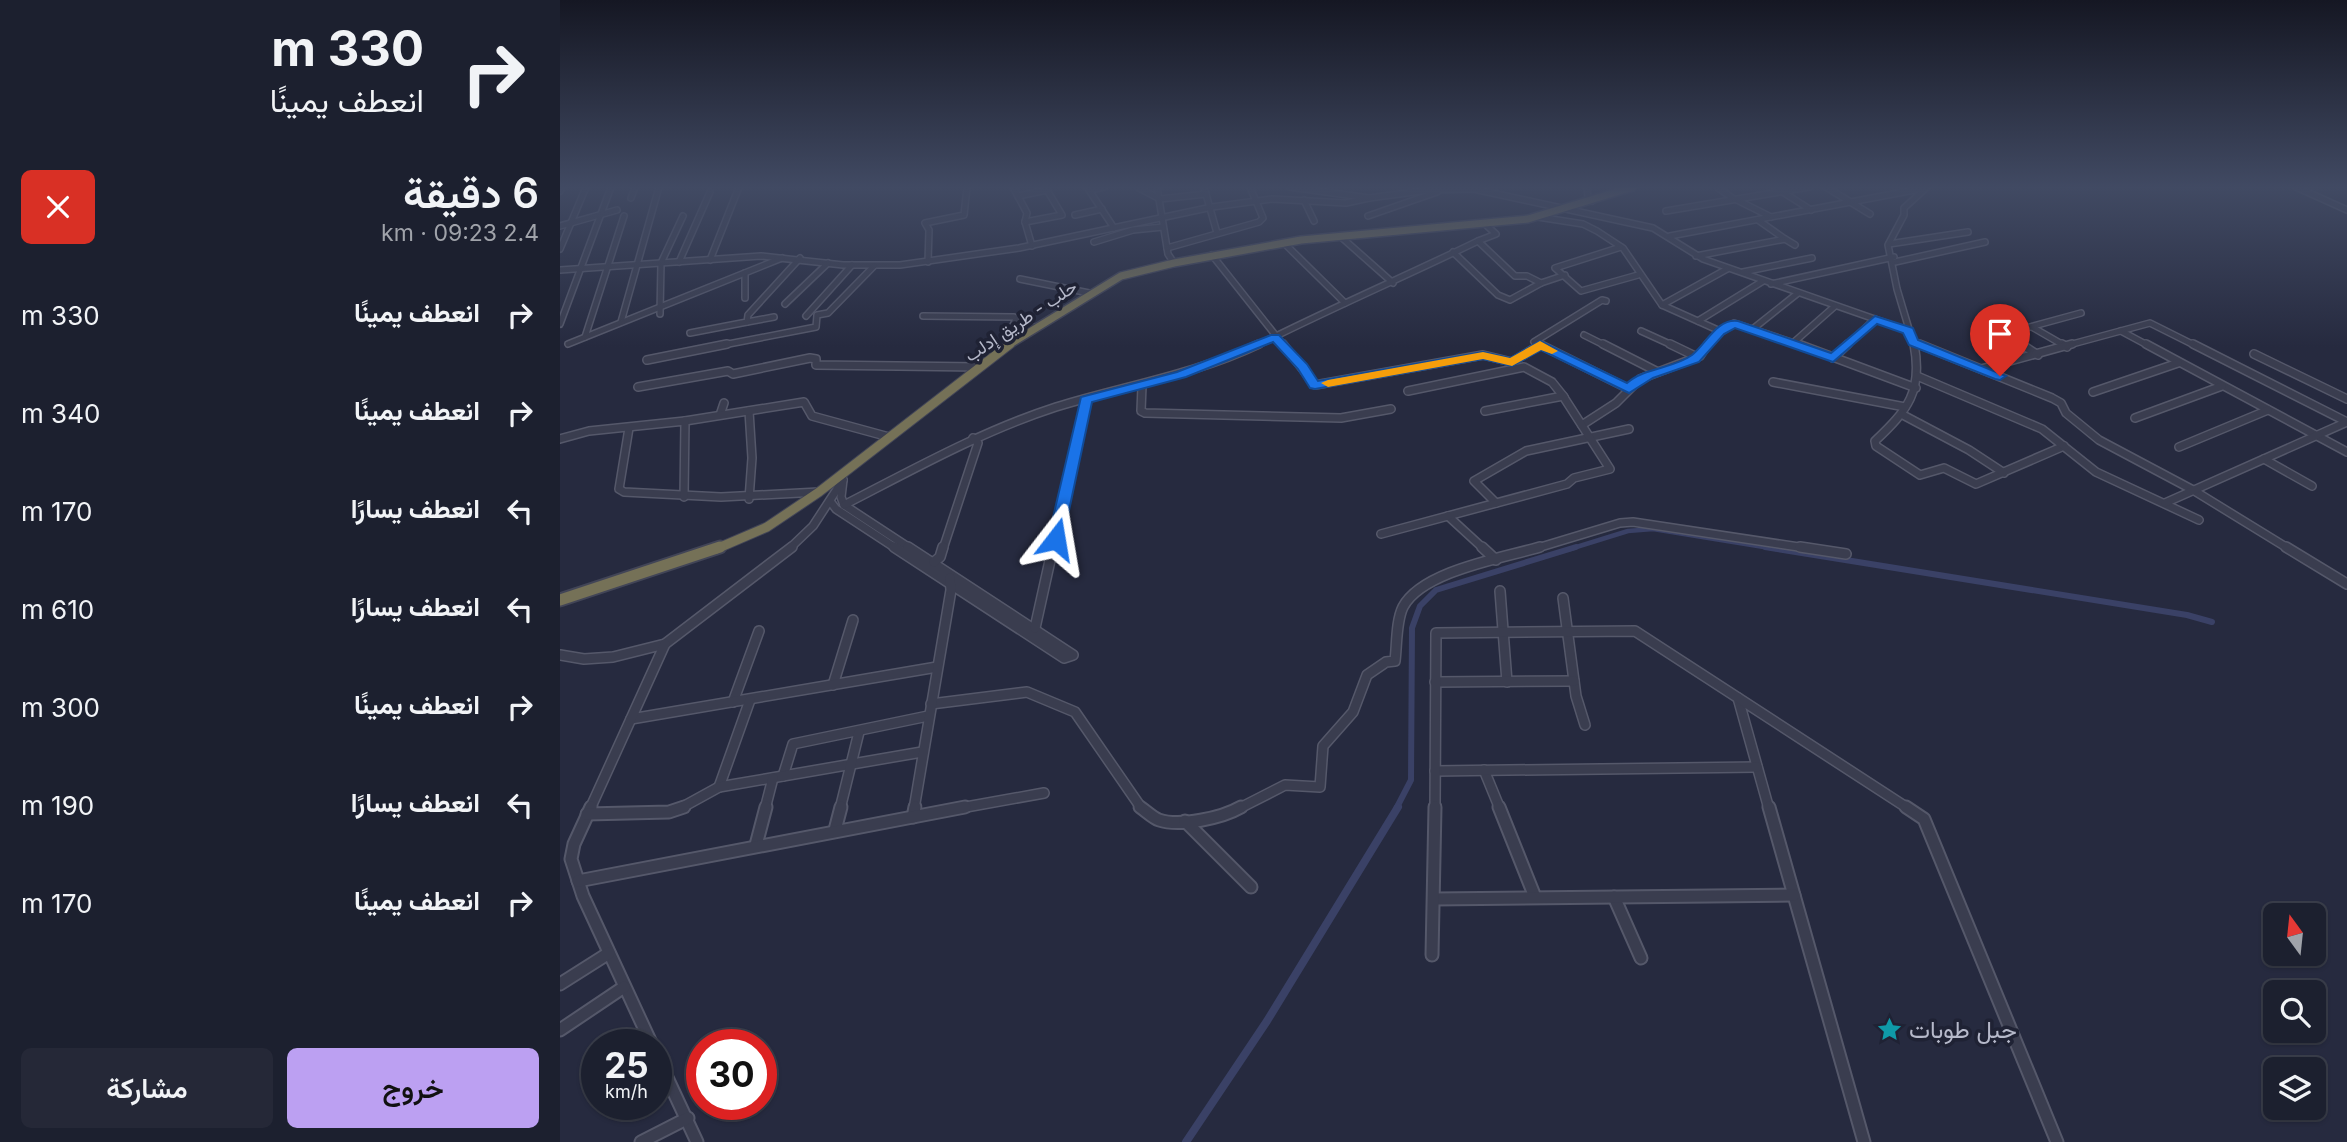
<!DOCTYPE html>
<html lang="ar">
<head>
<meta charset="utf-8">
<style>
  :root { --surface:#1c202f; --page:#252837; --text:#f1f3f6; --muted:#a0a3aa; --line:#3a3e4b; --accent:#bca0f2 }
  body { margin:0; font-family:Inter,Vazirmatn,sans-serif; background:var(--page); color:var(--text); direction:rtl; height:100vh; display:flex; flex-direction:column; font-size:26px; white-space:nowrap }
  * { box-sizing:border-box; margin:0 }
  p { font-size:23px; color:var(--muted) }
  .icon { flex:none; width:38px; height:38px; fill:none; stroke:currentColor; stroke-width:2; stroke-linecap:round; stroke-linejoin:round }
  .map { position:relative; flex:1; overflow:hidden; direction:ltr }
  .panel { display:flex; flex-direction:column; background:var(--surface); width:560px }
  .panel>* { flex:none }
  .top-card { background:#1c202f; color:var(--text); overflow:hidden }
  .needle { width:46px; rotate:345deg }
  .fabs { position:absolute; left:1703px; top:903px; display:grid; gap:14px }
  .fabs a { display:grid; place-items:center; width:63px; height:63px; border-radius:10px; background:var(--surface); box-shadow:0 2px 5px #0004,0 0 0 2px var(--line); font-size:35px }
  .speed { position:absolute; left:21px; top:1029px; display:flex; gap:14px; font-size:35px; font-weight:700; text-align:center }
  .speed>* { display:grid; place-content:center; width:91px; height:91px; border-radius:50%; background:var(--surface); box-shadow:0 2px 5px #0004,0 0 0 2px var(--line); line-height:1 }
  .speed small { font-size:18px; font-weight:400 }
  .speed .limit { border:10px solid #d22; background:#fff; color:#111 }
  .pin { position:absolute; display:grid; place-items:center; width:60px; height:60px; color:#fff; margin:-72px -30px; border-radius:50% 50% 50% 0; rotate:-45deg; box-shadow:0 0 7px #0007 }
  .pin .icon { rotate:45deg }
  .me { position:absolute; width:77px; margin:-38px; rotate:14deg; stroke-linejoin:round; filter:drop-shadow(0 0 5px #0008) }
  .turn { display:flex; align-items:center; gap:24px; height:147px; padding:0 21px; font-size:32px }
  .turn .icon { width:91px; height:91px; stroke-width:2.5 }
  .turn b { display:block; font-size:49px; line-height:60px }
  .round { display:grid; place-items:center; flex:none; width:74px; height:74px; border-radius:10px; background:var(--page) }
  .summary { display:flex; align-items:center; justify-content:space-between; height:119px; padding:0 21px }
  h1 { font-size:42px; font-weight:600; line-height:52px }
  .cta { display:flex; gap:14px; margin-top:auto; padding:14px 21px }
  .cta a { flex:1; height:80px; border-radius:10px; background:var(--accent); color:#111; font-size:28px; font-weight:600; line-height:80px; text-align:center }
  .cta a+a { background:var(--page); color:var(--text) }
  ul { padding:0; list-style:none }
  li { display:flex; align-items:center; gap:21px; height:98px; padding:0 21px }
  li div { flex:1 }
  li b { display:block; font-size:26px }
  li em { font-style:normal }
  main { display:flex; flex:1; min-height:0 }
  .map>svg:first-child { display:block }
</style>
</head>
<body>
<main>
<div class="map">
<svg width="1787" height="1142" viewBox="0 0 1787 1142">
  <rect width="100%" height="100%" fill="#262a3f"/>
  <g fill="none" stroke-linecap="round" stroke-linejoin="round">
    <!-- canal-far2 -->
    <path stroke="#3a4166" stroke-width="4.5" d="M1010,549l58,-18 25,-2 123,20"/>
    <!-- canal-far1 -->
    <g stroke="#3a4166" stroke-width="6">
      <path d="M1205,547l422,68 25,7"/>
      <path d="M836,809l15,-29 1,-152 8,-22 16,-16 140,-43"/>
    </g>
    <!-- canal -->
    <path stroke="#3a4166" stroke-width="8" d="M626,1142l81,-121 131,-214"/>
    <defs>
      <g id="minor-far3">
        <path d="M453,187l14,26 -2,9 7,24"/>
        <path d="M527,187l27,41"/>
        <path d="M577,187l23,12 46,-5"/>
        <path d="M597,187l11,67 6,9"/>
        <path d="M644,187l13,46"/>
        <path d="M730,187l79,11 60,-8 45,-1 179,39 50,31 206,72"/>
        <path d="M1027,187l1,11 4,3"/>
        <path d="M1161,187l-3,1 16,11"/>
        <path d="M1215,187l36,23"/>
        <path d="M1266,187l44,27"/>
        <path d="M1736,187l51,23"/>
        <path d="M530,190l14,-3"/>
        <path d="M0,191l2,-4"/>
        <path d="M458,196l29,-6 -1,-3"/>
        <path d="M71,198l4,-11"/>
        <path d="M744,200l10,21"/>
        <path d="M1177,200l34,17"/>
        <path d="M1106,211l143,-24"/>
        <path d="M515,215l27,-6"/>
        <path d="M808,216l69,-24"/>
        <path d="M978,217l45,7 14,7 26,17 39,57 58,26"/>
        <path d="M1198,220l27,19"/>
        <path d="M465,222l37,-7 -15,-25"/>
        <path d="M0,226l57,-16"/>
        <path d="M780,236l53,47"/>
        <path d="M1110,236l255,-48"/>
        <path d="M534,242l39,-12 30,-3"/>
        <path d="M724,243l61,60"/>
        <path d="M1329,244l79,-12"/>
        <path d="M1061,247l-66,21 26,23 57,-16"/>
        <path d="M607,248l92,-26 4,-4 -13,-31"/>
        <path d="M0,249l26,-62"/>
        <path d="M893,252l45,43 12,5 31,-17 -14,-7h-12l-37,-35 18,-7 -11,-10"/>
        <path d="M652,255l72,91"/>
        <path d="M1136,256l89,-17 10,6"/>
        <path d="M150,260l29,-73"/>
        <path d="M119,262l31,-70"/>
        <path d="M368,262l1,-32 -4,-7 39,-8 3,-28"/>
        <path d="M1335,262l90,-20"/>
        <path d="M0,270l201,-14 82,9h57l119,-17 193,-41 60,-8 74,4 23,-5"/>
        <path d="M1183,272l69,-14"/>
        <path d="M185,273v25"/>
        <path d="M460,279l69,14"/>
        <path d="M981,283l24,-8"/>
        <path d="M1211,284l123,-27"/>
        <path d="M225,304l43,-41"/>
        <path d="M1102,305l65,-36"/>
        <path d="M100,314l1,-51 22,-47"/>
        <path d="M246,316l46,-51"/>
        <path d="M363,316l91,1 2,2 -3,6 23,2"/>
        <path d="M1138,321l65,-40"/>
        <path d="M61,322l38,-135"/>
        <path d="M187,322l27,-5"/>
        <path d="M0,324l51,-137"/>
        <path d="M1472,327l33,19"/>
        <path d="M1194,328l44,-35"/>
        <path d="M1081,331l33,15"/>
        <path d="M1561,331l28,15"/>
        <path d="M130,333l57,-11 1,-7 52,-57"/>
        <path d="M1444,334l77,-21"/>
        <path d="M1444,334l20,12"/>
        <path d="M1024,335l22,11"/>
        <path d="M25,337l39,-121"/>
        <path d="M974,342l68,-42 4,1"/>
        <path d="M1353,342l10,4"/>
        <path d="M1233,343l42,-37"/>
        <path d="M8,344l214,-86"/>
        <path d="M978,344l4,2"/>
        <path d="M158,346l98,-19 1,-12 11,-2 46,-47"/>
        <path d="M696,346c73,-37 148,-69 222,-105"/>
        <path d="M1147,346l5,-7 22,-16 69,23"/>
        <path d="M1286,346l29,-27"/>
        <path d="M1354,346l-17,-57 -9,-44 16,-30v-7l23,-21"/>
        <path d="M1505,346l85,-23 46,23"/>
      </g>
      <g id="minor-far2">
        <path d="M723,344l32,41 168,-30 29,7 28,-17"/>
        <path d="M979,344l90,45"/>
        <path d="M1043,344l55,28"/>
        <path d="M1110,344l27,13"/>
        <path d="M1238,344l118,44"/>
        <path d="M1354,344c9,47 -6,66 -39,97l1,5 44,29 24,-7 32,16 88,-38"/>
        <path d="M1359,344l133,54 9,5 5,10 33,27 94,50 96,59"/>
        <path d="M1461,344l17,11"/>
        <path d="M1502,344l5,3"/>
        <path d="M1586,344l201,108"/>
        <path d="M1633,344l154,78"/>
        <path d="M1694,354l93,45"/>
        <path d="M1273,358l15,-14"/>
        <path d="M87,360l80,-16"/>
        <path d="M1421,369l91,-25"/>
        <path d="M1357,376l125,53 54,43 103,48"/>
        <path d="M1213,382l132,25"/>
        <path d="M582,386l-1,25 4,2 196,5 50,-9"/>
        <path d="M78,387l90,-16 5,3 77,-16 6,1v6l163,2"/>
        <path d="M848,391l116,-24 28,15 12,15"/>
        <path d="M1533,392l85,-29"/>
        <path d="M189,411l3,47 -3,41"/>
        <path d="M160,415l4,-12"/>
        <path d="M1343,415l66,35 35,23"/>
        <path d="M1575,418l87,-32"/>
        <path d="M125,421l119,-19 8,14 77,21"/>
        <path d="M1022,425l34,-22 24,-24 60,-23 8,-12"/>
        <path d="M69,428l-10,61 5,3 97,5 98,-5"/>
        <path d="M0,439l29,-8 96,-10 -1,76"/>
        <path d="M1619,447l89,-37"/>
        <path d="M1704,459l48,27"/>
        <path d="M283,480l-2,17 3,8 67,44"/>
        <path d="M270,501l6,8 61,40"/>
        <path d="M936,503l-22,-22 52,-30 103,-22"/>
        <path d="M1605,503l182,-81"/>
        <path d="M284,505c70,-36 138,-74 212,-98 68,-21 138,-32 203,-63"/>
        <path d="M888,516l36,33"/>
        <path d="M821,534l186,-50 7,-6 36,-9 -47,-73 -78,15"/>
        <path d="M229,549l24,-23 30,-46"/>
        <path d="M383,549l35,-106 -5,-5"/>
        <path d="M493,549l33,-149"/>
        <path d="M974,549l86,-26 13,-1 179,27"/>
      </g>
      <g id="minor-far1">
        <path d="M334,547l170,111 9,-3 -165,-108"/>
        <path d="M922,547l14,13"/>
        <path d="M1240,547l46,7"/>
        <path d="M1726,547l61,37"/>
        <path d="M374,562l6,-5 3,-10"/>
        <path d="M940,591l7,91"/>
        <path d="M1003,598l13,98 9,29"/>
        <path d="M475,628l18,-81"/>
        <path d="M0,655l24,4 29,-2 52,-13 127,-97"/>
        <path d="M875,682l139,-1"/>
        <path d="M273,685l20,-65"/>
        <path d="M1178,698l31,111"/>
        <path d="M173,702l26,-71"/>
        <path d="M371,704l96,-12 48,20 67,97"/>
        <path d="M71,719l306,-52"/>
        <path d="M924,770l16,39"/>
        <path d="M875,771l322,-4"/>
        <path d="M223,776l10,-32 135,-28"/>
        <path d="M159,787l31,-87"/>
        <path d="M30,809l75,-165"/>
        <path d="M119,809l40,-22 203,-35"/>
        <path d="M205,809l8,-31"/>
        <path d="M280,809l19,-77"/>
        <path d="M354,809l37,-219 -1,-12"/>
        <path d="M395,809l89,-16"/>
        <path d="M678,809l47,-24 35,2 3,-41 30,-34 14,-37 19,-13 9,-1c2,-16 1,-40 8,-54 19,-36 100,-49 137,-60"/>
        <path d="M875,809l1,-176 199,-2 274,178"/>
      </g>
      <g id="minor">
        <path d="M31,807l-17,37 -3,15 12,37 69,149"/>
        <path d="M580,807c6,4 13,11 19,13 21,7 63,-2 82,-13"/>
        <path d="M939,807l36,90"/>
        <path d="M1209,807l95,335"/>
        <path d="M1346,807l18,12 133,323"/>
        <path d="M27,814l82,-2 15,-5"/>
        <path d="M353,817l2,-10"/>
        <path d="M625,821l66,66"/>
        <path d="M275,830l6,-23"/>
        <path d="M196,845l10,-38"/>
        <path d="M18,881l387,-74"/>
        <path d="M1054,897l27,61"/>
        <path d="M875,899l359,-4"/>
        <path d="M872,955l3,-148"/>
        <path d="M0,984l49,-31"/>
        <path d="M0,1030l64,-43"/>
        <path d="M96,1054l41,88"/>
        <path d="M81,1142l47,-24"/>
      </g>
      <path id="highway-far2" d="M447,346l114,-70 53,-13 127,-23 227,-21 105,-32"/>
      <path id="highway-far1" d="M156,549l51,-22 52,-35 191,-148"/>
      <path id="highway" d="M0,600l160,-53"/>
    </defs>
    <!-- minor-far3 casing -->
    <use href="#minor-far3" stroke="#55586a" stroke-width="8"/>
    <!-- minor-far2 casing -->
    <use href="#minor-far2" stroke="#55586a" stroke-width="10"/>
    <!-- minor-far1 casing -->
    <use href="#minor-far1" stroke="#55586a" stroke-width="12"/>
    <!-- minor casing -->
    <use href="#minor" stroke="#55586a" stroke-width="15"/>
    <!-- highway-far2 casing -->
    <use href="#highway-far2" stroke="#424557" stroke-width="10"/>
    <!-- highway-far1 casing -->
    <use href="#highway-far1" stroke="#424557" stroke-width="11"/>
    <!-- highway casing -->
    <use href="#highway" stroke="#424557" stroke-width="15"/>
    <!-- minor-far3 -->
    <use href="#minor-far3" stroke="#3a3d4f" stroke-width="5"/>
    <!-- minor-far2 -->
    <use href="#minor-far2" stroke="#3a3d4f" stroke-width="7"/>
    <!-- minor-far1 -->
    <use href="#minor-far1" stroke="#3a3d4f" stroke-width="9"/>
    <!-- minor -->
    <use href="#minor" stroke="#3a3d4f" stroke-width="11"/>
    <!-- highway-far2 -->
    <use href="#highway-far2" stroke="#757157" stroke-width="7"/>
    <!-- highway-far1 -->
    <use href="#highway-far1" stroke="#757157" stroke-width="9"/>
    <!-- highway -->
    <use href="#highway" stroke="#757157" stroke-width="11"/>
  </g>
  <!-- sky -->
  <linearGradient id="sky" x2="0" y2="1"><stop stop-color="#151723"/><stop offset="0.54" stop-color="#414a63"/><stop offset="1" stop-color="#414a63" stop-opacity="0"/></linearGradient>
  <rect width="1787" height="347" fill="url(#sky)"/>
  <!-- route -->
  <path fill="#1a73e8" stroke="#114b97" stroke-width="2" d="M1315,316l38,12 5,12 88,36 -6,4 -5,-1 -86,-34 -6,-12 -26,-9 -44,38 -98,-34 -11,6 -25,28 -46,16 -24,15 -88,-43 -29,16 -29,-7 -168,30 -5,-1 -12,-19 -25,-27 -87,35 -94,25 -29,137 -7,5 -8,-5 33,-142 96,-25 94,-37h8l28,29 11,17 165,-29 27,6 30,-17 87,42c18,-16 46,-14 65,-28 14,-11 25,-37 46,-34l93,32z"/>
  <!-- slow -->
  <path fill="#f59e0b" d="M980,341l18,10 -6,3 -11,-4 -29,16 -29,-7 -155,28 -7,-4 7,-3 155,-28 27,6z"/>
  <!-- icons -->
  <defs>
    <symbol id="sight-bare" viewBox="-9 -9 18 18"><path d="M0-6L1.8-2.2L6-1.7L2.9 1.2L3.7 5.4L0 3.3L-3.7 5.4L-2.9 1.2L-6-1.7L-1.8-2.2Z" fill="#0f9aa8" stroke="#1f2234" stroke-width="2.5" paint-order="stroke"/></symbol>
  </defs>
  <g fill-rule="evenodd">
    <use href="#sight-bare" x="1312" y="1012" width="35" height="35"/>
  </g>
  <g text-anchor="middle" stroke-width="7" stroke-linejoin="round" paint-order="stroke">
    <!-- far-street labels -->
    <g font-size="18" fill="#b6b9ca" stroke="#1f2234">
      <text transform="translate(461 321) rotate(-34)" y="6">حلب - طريق إدلب</text>
    </g>
    <!-- near-poi labels -->
    <g font-size="24" fill="#b6b9ca" stroke="#1f2234" text-anchor="start">
      <text x="1349" y="1038">جبل طوبات</text>
    </g>
  </g>
</svg>
<div class="fabs">
<a><svg class="needle" viewBox="-14 -14 28 28"><path d="M0-13l5 13h-10z" fill="#e53935"/><path d="M0 13l5-13h-10z" fill="#a0a3aa"/></svg></a>
<a><svg class="icon" aria-label="search" viewBox="0 0 24 24"><circle cx="10" cy="10" r="6"/><path d="M15 15l6 6"/></svg></a>
<a><svg class="icon" aria-label="layers" viewBox="0 0 24 24"><path d="M12 4l9 5-9 5-9-5zM3 14l9 5 9-5"/></svg></a>
</div>
<div class="speed"><div>25<small>km/h</small></div><div class="limit">30</div></div>
<div class="pin" style="left:1440px;top:376px;background:#d93025"><svg class="icon" aria-label="arrive" viewBox="0 0 24 24"><path d="M6 21V4h12l-3 4 3 4H6"/></svg></div>
<svg class="me" style="left:496px;top:539px" viewBox="-20 -20 40 40"><path d="M0-17L14 15 0 8-14 15z" fill="#1a73e8" stroke="#fff" stroke-width="4"/></svg>
</div>
<section class="panel">
<div class="top-card">
<div class="turn"><svg class="icon" aria-label="right" viewBox="0 0 24 24"><path d="M7 20v-9h11M14 6l5 5-5 5"/></svg><div><b>330 m</b>انعطف يمينًا</div></div>
</div>
<div class="summary"><div><h1>6 دقيقة</h1><p>2.4 km · 09:23</p></div><a class="round" style="background:#d93025;color:#fff"><svg class="icon" aria-label="close" viewBox="0 0 24 24"><path d="M6 6l12 12M18 6L6 18"/></svg></a></div>
<ul>
<li><svg class="icon" aria-label="right" viewBox="0 0 24 24"><path d="M7 20v-9h11M14 6l5 5-5 5"/></svg><div><b>انعطف يمينًا</b></div><em>330 m</em></li>
<li><svg class="icon" aria-label="right" viewBox="0 0 24 24"><path d="M7 20v-9h11M14 6l5 5-5 5"/></svg><div><b>انعطف يمينًا</b></div><em>340 m</em></li>
<li><svg class="icon" aria-label="left" viewBox="0 0 24 24"><path d="M17 20v-9H6M10 6l-5 5 5 5"/></svg><div><b>انعطف يسارًا</b></div><em>170 m</em></li>
<li><svg class="icon" aria-label="left" viewBox="0 0 24 24"><path d="M17 20v-9H6M10 6l-5 5 5 5"/></svg><div><b>انعطف يسارًا</b></div><em>610 m</em></li>
<li><svg class="icon" aria-label="right" viewBox="0 0 24 24"><path d="M7 20v-9h11M14 6l5 5-5 5"/></svg><div><b>انعطف يمينًا</b></div><em>300 m</em></li>
<li><svg class="icon" aria-label="left" viewBox="0 0 24 24"><path d="M17 20v-9H6M10 6l-5 5 5 5"/></svg><div><b>انعطف يسارًا</b></div><em>190 m</em></li>
<li><svg class="icon" aria-label="right" viewBox="0 0 24 24"><path d="M7 20v-9h11M14 6l5 5-5 5"/></svg><div><b>انعطف يمينًا</b></div><em>170 m</em></li>
</ul>
<div class="cta"><a>خروج</a><a>مشاركة</a></div>
</section>
</main>
</body>
</html>
